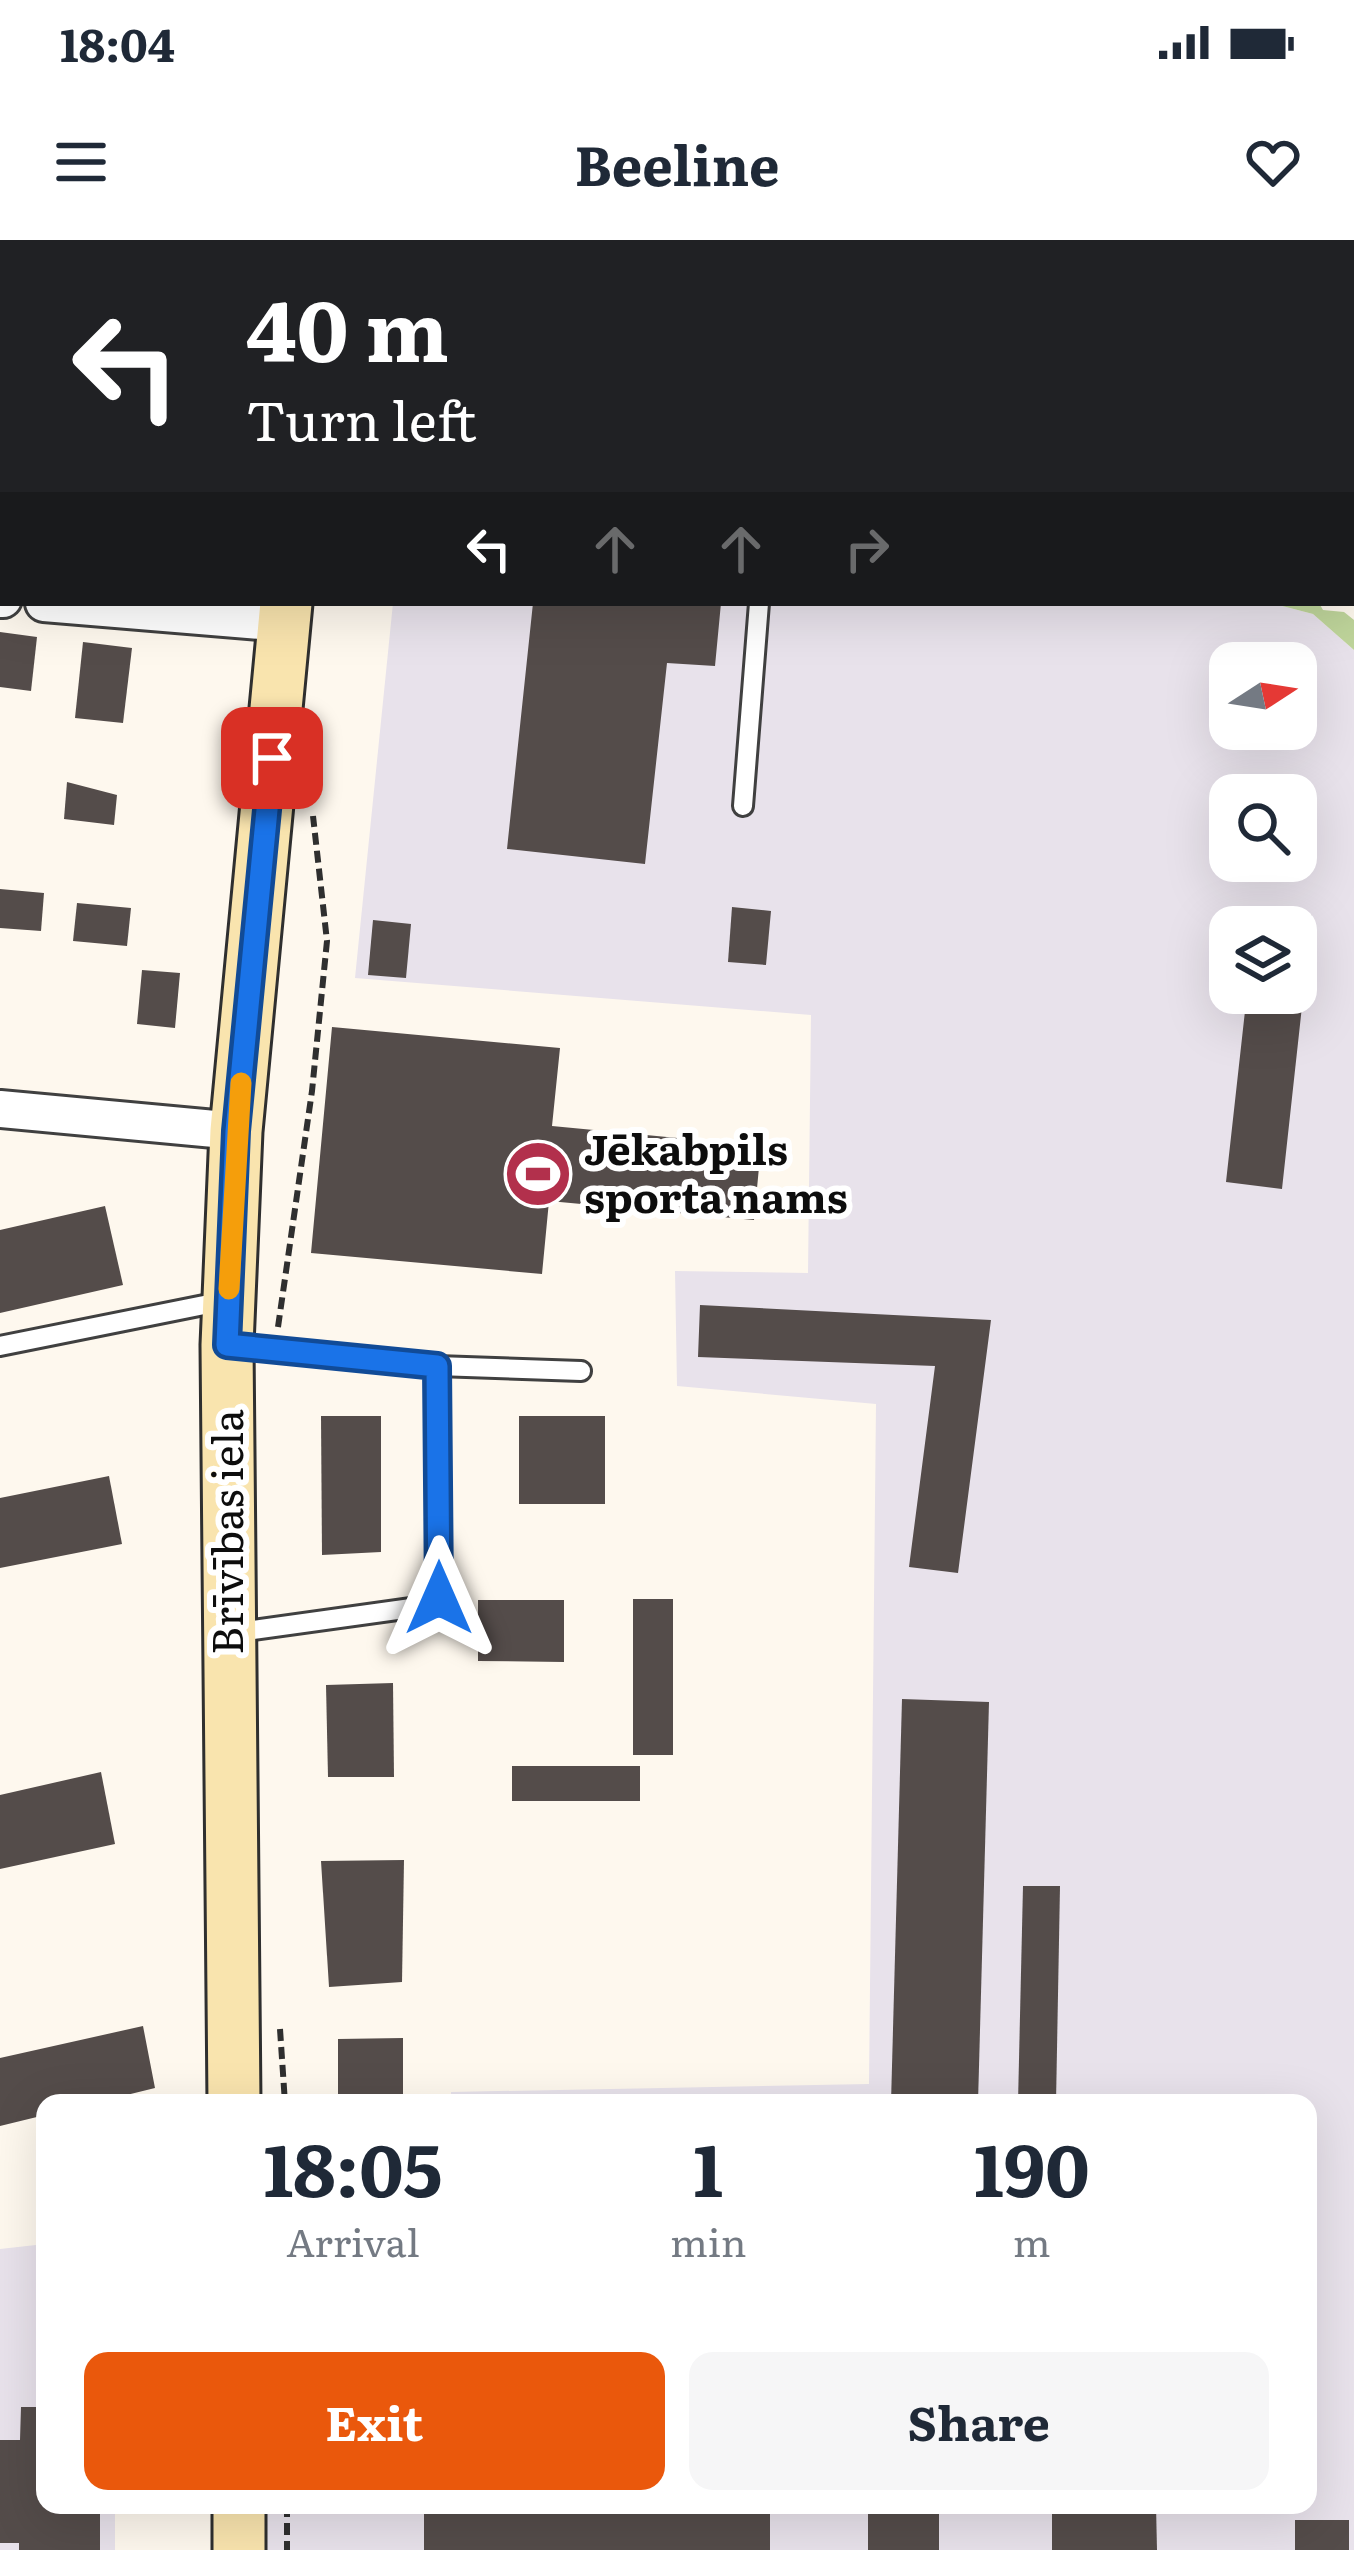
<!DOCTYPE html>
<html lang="en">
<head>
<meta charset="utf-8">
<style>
  :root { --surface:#fff; --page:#f6f6f7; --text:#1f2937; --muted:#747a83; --accent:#ea580c }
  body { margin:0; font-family:Literata,serif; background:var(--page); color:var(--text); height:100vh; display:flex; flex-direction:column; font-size:45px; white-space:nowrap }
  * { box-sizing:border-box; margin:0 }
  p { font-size:39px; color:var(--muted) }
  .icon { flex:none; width:66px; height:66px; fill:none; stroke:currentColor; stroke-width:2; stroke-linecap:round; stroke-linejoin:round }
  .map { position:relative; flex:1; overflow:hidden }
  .panel { position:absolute; left:36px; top:1854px; width:1281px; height:420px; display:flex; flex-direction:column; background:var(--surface); border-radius:24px; box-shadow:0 12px 48px #0002 }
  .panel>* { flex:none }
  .banner { position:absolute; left:0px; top:0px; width:1356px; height:366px; box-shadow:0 12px 48px #0002; background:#202124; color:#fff; overflow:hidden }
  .needle { width:78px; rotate:78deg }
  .tools { position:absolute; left:1209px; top:402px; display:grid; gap:24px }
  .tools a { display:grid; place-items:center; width:108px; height:108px; border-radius:24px; background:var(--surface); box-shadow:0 12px 48px #0002; font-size:60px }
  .pin { position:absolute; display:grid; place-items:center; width:102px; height:102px; color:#fff; margin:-51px; border-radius:24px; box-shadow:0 6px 18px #0006 }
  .me { position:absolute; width:132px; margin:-66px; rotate:0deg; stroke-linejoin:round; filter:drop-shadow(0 0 9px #0008) }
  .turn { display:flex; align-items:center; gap:42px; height:252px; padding:0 48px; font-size:54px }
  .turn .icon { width:156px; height:156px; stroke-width:2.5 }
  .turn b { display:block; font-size:84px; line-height:102px }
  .lanes { display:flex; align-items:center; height:114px; padding:0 48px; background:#0003; justify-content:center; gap:60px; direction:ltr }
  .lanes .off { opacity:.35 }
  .eta { display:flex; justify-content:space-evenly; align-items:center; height:204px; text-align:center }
  .eta b { font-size:72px; font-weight:700; line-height:84px }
  .button { display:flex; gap:24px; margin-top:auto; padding:24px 48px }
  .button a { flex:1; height:138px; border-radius:24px; background:var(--accent); color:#fff; font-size:48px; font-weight:700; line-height:138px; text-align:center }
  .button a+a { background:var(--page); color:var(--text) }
  .status { display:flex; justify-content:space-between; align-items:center; height:84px; padding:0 60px; background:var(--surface); direction:ltr }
  .status svg { height:33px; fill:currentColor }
  header { display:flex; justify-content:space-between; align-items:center; height:156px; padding:0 48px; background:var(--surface); font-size:54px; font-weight:700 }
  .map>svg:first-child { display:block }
</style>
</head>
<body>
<div class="status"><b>18:04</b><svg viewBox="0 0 49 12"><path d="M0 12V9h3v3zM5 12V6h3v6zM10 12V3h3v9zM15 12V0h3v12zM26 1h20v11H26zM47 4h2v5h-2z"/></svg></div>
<header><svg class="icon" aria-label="menu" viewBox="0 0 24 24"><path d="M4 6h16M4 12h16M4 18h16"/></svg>Beeline<svg class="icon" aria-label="heart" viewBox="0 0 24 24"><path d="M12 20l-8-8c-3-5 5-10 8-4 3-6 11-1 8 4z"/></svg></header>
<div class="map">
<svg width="1354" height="2310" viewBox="0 0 1354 2310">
  <rect width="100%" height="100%" fill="#fef8ee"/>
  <!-- industrial -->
  <g fill="#e8e2eb" fill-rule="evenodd">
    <path d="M393,363h878l42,11 41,36v1900h-1115v-45h1069v-402h-857v-11l418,-8 7,-680 -199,-18 -2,-115 133,2 3,-258 -456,-37zM1230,423h66v66h-66zM1230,555h66v66h-66zM1230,687h66v66h-66z"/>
    <path d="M45,2004v261h70v45h-115v-301z"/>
  </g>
  <!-- green -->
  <path fill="#d8e5ba" d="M857,0h425l-420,3z"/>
  <!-- forest -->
  <path fill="#bfd59b" d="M1271,363h48l4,7 21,2 10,8v30l-41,-36z"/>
  <!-- building -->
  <g fill="#544c4a">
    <path d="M533,363h188l-6,63 -48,-3 -22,201 -138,-15z"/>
    <path d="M0,392l37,5 -6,54 -31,-4z"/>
    <path d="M83,402l49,6 -9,75 -48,-5z"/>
    <path d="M67,542l50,13 -3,30 -50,-6z"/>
    <path d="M0,649l44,4 -3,38 -41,-3z"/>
    <path d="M77,663l54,5 -4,38 -54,-5z"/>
    <path d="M732,667l39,4 -5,54 -38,-3z"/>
    <path d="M1256,669l56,6 -30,274 -56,-7 21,-189h49v-66h-42z"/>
    <path d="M373,680l38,4 -5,54 -38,-3z"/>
    <path d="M142,730l38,3 -5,55 -38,-4z"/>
    <path d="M332,787l228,21 -8,78 209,20 -7,74 -205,-19 -7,73 -231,-21z"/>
    <path d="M105,966l18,79 -123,28v-83z"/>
    <path d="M700,1065l291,15 -33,253 -49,-6 26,-201 -237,-9z"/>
    <path d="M321,1176h60v136l-59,3z"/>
    <rect x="519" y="1176" width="86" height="88"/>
    <path d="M109,1236l13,68 -122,24v-70z"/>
    <rect x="633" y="1359" width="40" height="156"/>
    <path d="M478,1360h86v62l-86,-1z"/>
    <path d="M393,1443l1,94h-66l-2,-92z"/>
    <path d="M902,1459l87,3 -11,401h-87z"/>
    <rect x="512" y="1526" width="128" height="35"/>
    <path d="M101,1532l14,72 -115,25v-74z"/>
    <path d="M404,1620l-2,122 -73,5 -8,-126z"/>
    <path d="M1023,1646h37l-4,217h-38z"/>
    <path d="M143,1786l12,62 -61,15h-49v12l-45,11v-68z"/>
    <path d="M403,1798v65h-65v-64z"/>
    <path d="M21,2167h24v98h55v45h-81v-7h-19v-103h20z"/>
    <rect x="424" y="2265" width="346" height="45"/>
    <rect x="868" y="2265" width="71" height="45"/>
    <path d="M1052,2265h104l1,45h-105z"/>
    <rect x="1295" y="2280" width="54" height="30"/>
  </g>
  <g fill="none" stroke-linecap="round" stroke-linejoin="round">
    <defs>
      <g id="lane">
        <path d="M743,566l16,-203"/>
        <path d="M232,1105l205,21 144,5"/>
        <path d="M0,1106l224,-45"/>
        <path d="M232,1393l201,-28 6,-7 -2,-232"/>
      </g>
      <g id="street">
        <path d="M828,0l5,3"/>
        <path d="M0,359h3"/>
        <path d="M44,363l240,20"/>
        <path d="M0,869l236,22"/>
      </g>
      <g id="secondary">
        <path d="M313,0v3"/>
        <path d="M1315,3l1,-3"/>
        <path d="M1353,328l1,1"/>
        <path d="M234,1863l-7,-758 9,-214 50,-528"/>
        <path d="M239,2310v-45"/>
      </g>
    </defs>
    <!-- lane casing -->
    <use href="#lane" stroke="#404040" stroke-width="24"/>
    <!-- street casing -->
    <use href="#street" stroke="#404040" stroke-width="42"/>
    <!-- secondary casing -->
    <use href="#secondary" stroke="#2f2f2f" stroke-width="57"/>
    <!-- path -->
    <g stroke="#2f2f2f" stroke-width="6" stroke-dasharray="12 6" stroke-linecap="butt">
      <path d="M769,0l4,3"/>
      <path d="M388,3l2,-3"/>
      <path d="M278,1087l34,-236 15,-150 -14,-125"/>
      <path d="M280,1789l5,74"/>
      <path d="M287,2265v45"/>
    </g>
    <!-- lane -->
    <use href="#lane" stroke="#fff" stroke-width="18"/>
    <!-- street -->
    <use href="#street" stroke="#fff" stroke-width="36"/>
    <!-- secondary -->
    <use href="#secondary" stroke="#f9e4ae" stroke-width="51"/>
  </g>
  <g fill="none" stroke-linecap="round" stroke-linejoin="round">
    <defs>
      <path id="route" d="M272,518l-36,373 -9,214 210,21 2,232"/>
    </defs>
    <!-- route casing -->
    <use href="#route" stroke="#114b97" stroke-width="30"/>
    <!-- route -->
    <use href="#route" stroke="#1a73e8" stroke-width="21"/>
    <!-- slow -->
    <path stroke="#f59e0b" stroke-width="21" d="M229,1049l12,-206"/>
  </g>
  <!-- icons -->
  <defs>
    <symbol id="stadium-disc" viewBox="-11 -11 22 22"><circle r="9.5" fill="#b2304c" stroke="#fff"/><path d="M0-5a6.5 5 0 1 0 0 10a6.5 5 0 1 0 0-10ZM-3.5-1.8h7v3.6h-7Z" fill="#fff"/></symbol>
  </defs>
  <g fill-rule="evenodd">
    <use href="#stadium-disc" x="500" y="896" width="76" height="76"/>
  </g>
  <g text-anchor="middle" stroke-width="12" stroke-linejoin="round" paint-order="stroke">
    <!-- poi labels -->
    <g font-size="42" font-weight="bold" fill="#0d0d0d" stroke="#fff" text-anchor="start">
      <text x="584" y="925">Jēkabpils<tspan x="584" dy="48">sporta nams</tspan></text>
    </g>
    <!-- street labels -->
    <g font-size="42" fill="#0d0d0d" stroke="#fff">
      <text transform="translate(228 1292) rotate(-90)" y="15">Brīvības iela</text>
    </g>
  </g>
</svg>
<div class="tools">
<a><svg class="needle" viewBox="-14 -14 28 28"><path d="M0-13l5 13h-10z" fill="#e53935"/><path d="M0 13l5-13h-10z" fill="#747a83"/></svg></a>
<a><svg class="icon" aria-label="search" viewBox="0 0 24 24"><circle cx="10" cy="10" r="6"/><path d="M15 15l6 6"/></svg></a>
<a><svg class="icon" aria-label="layers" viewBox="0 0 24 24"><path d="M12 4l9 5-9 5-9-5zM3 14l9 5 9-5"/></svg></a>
</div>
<div class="pin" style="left:272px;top:518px;background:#d93025"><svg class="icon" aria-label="arrive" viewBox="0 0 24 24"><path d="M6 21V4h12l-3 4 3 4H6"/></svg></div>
<svg class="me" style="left:439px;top:1358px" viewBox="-20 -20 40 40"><path d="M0-17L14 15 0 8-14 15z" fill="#1a73e8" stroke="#fff" stroke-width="4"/></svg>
<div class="banner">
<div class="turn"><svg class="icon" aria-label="left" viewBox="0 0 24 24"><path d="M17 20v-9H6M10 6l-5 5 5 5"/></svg><div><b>40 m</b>Turn left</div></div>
<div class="lanes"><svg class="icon" aria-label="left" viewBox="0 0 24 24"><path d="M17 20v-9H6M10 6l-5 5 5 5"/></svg><svg class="icon off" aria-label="ahead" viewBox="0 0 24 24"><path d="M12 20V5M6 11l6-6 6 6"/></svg><svg class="icon off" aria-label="ahead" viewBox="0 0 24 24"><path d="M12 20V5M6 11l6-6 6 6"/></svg><svg class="icon off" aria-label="right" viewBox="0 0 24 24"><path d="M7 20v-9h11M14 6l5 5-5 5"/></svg></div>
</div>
<section class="panel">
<div class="eta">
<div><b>18:05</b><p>Arrival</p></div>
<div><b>1</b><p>min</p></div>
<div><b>190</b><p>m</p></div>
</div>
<div class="button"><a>Exit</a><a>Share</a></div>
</section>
</div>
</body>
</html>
